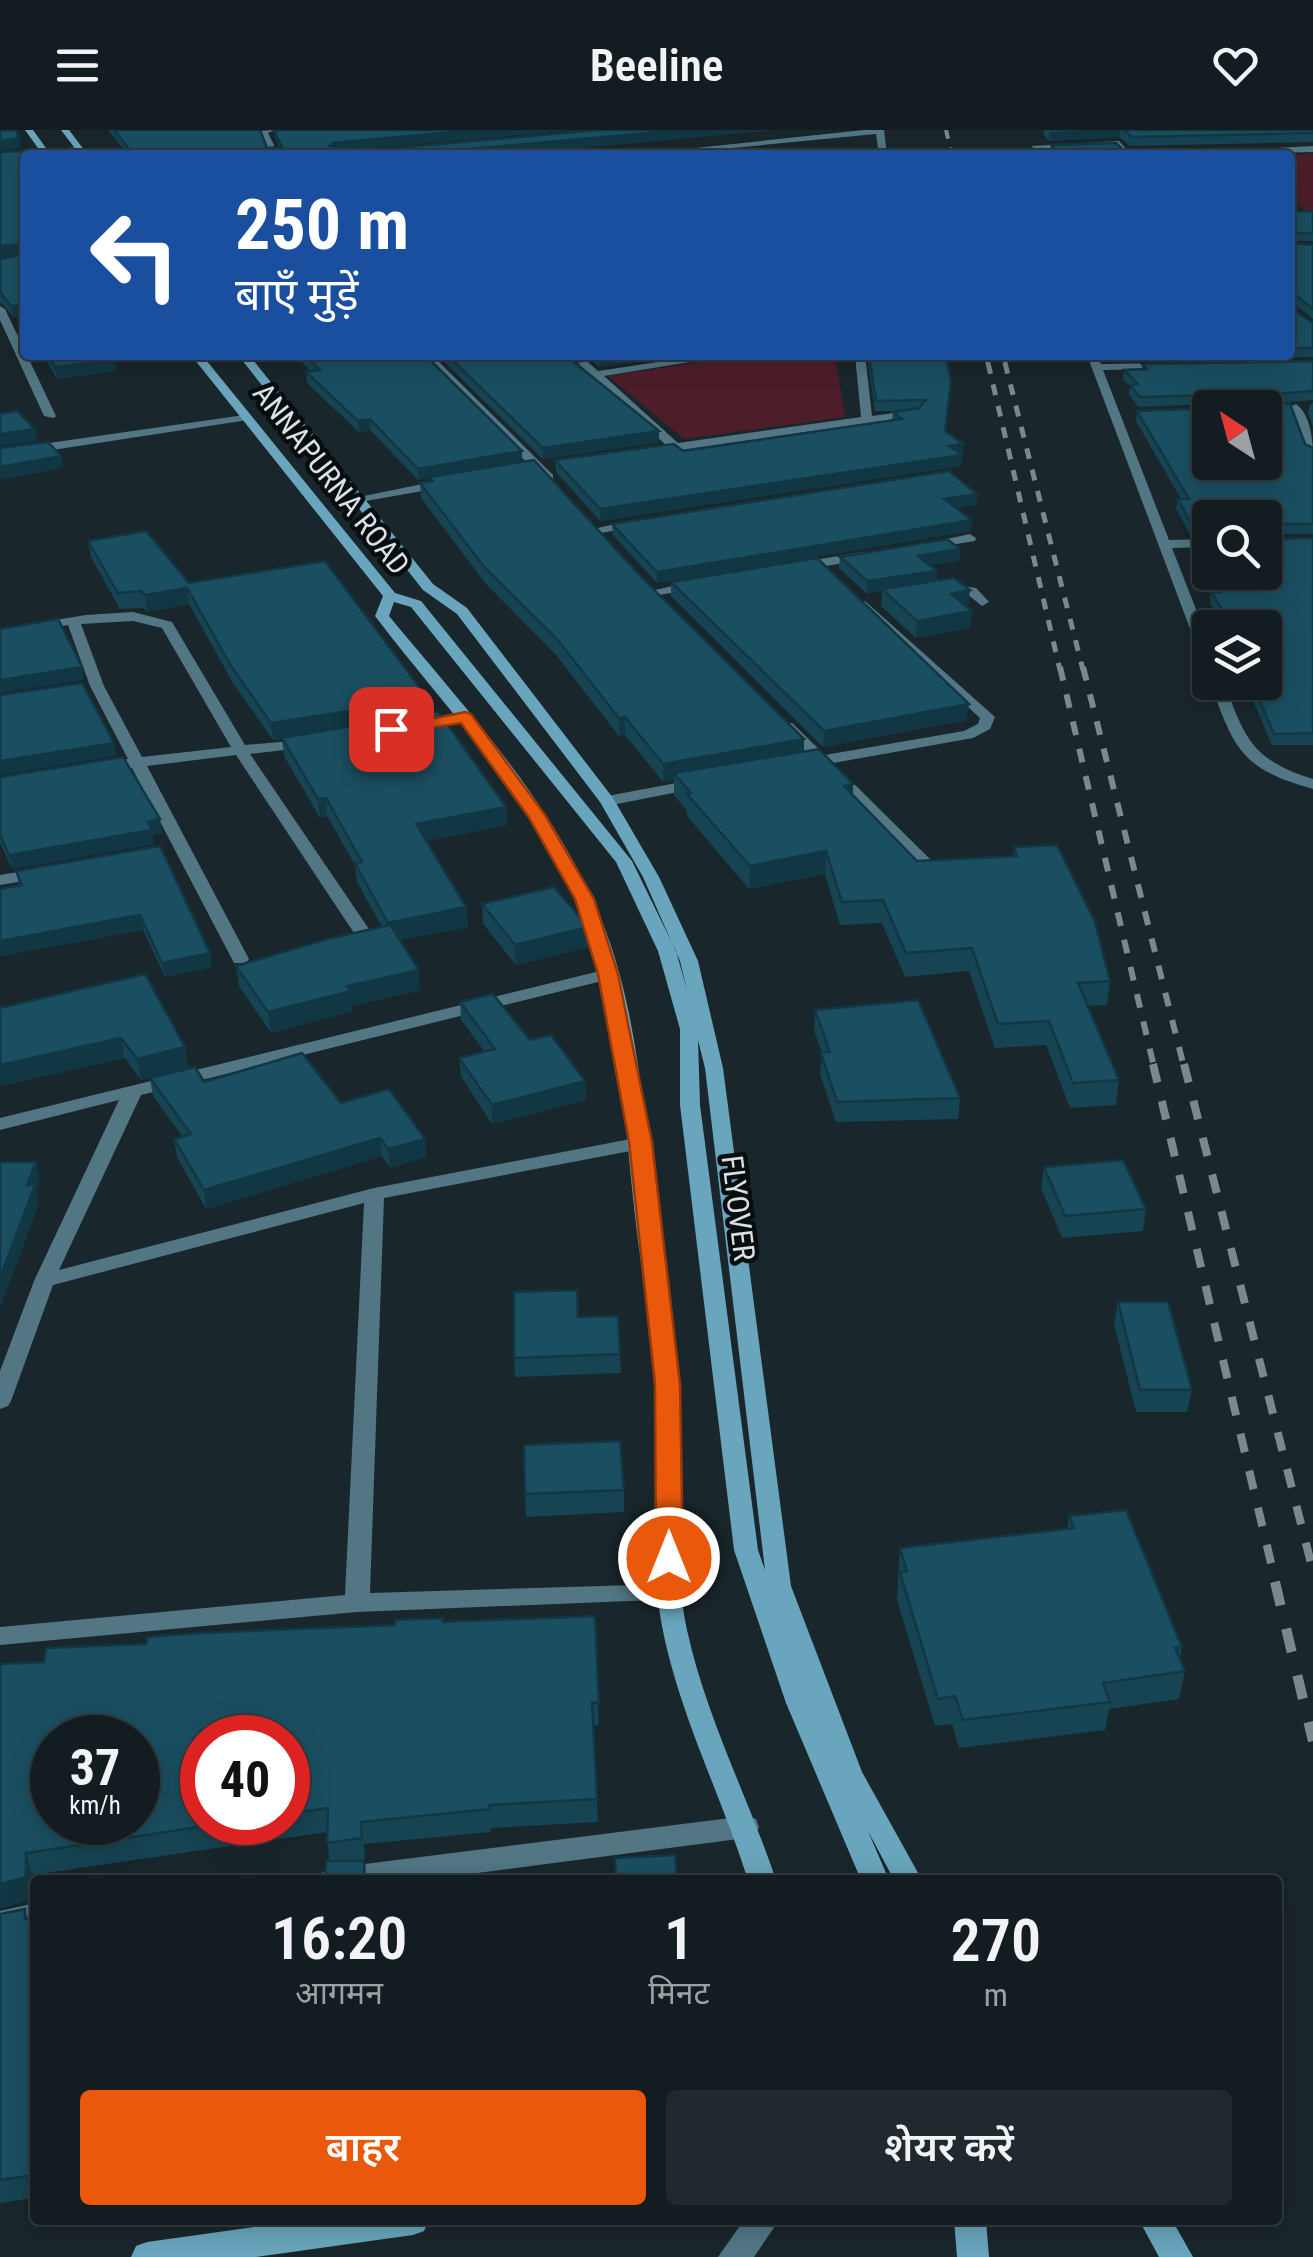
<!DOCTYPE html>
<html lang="hi">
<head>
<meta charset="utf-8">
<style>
  :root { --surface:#131c20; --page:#20292d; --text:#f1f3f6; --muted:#9da1a5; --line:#323a3e; --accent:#ea580c }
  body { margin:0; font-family:"Roboto Condensed","Noto Sans Devanagari",sans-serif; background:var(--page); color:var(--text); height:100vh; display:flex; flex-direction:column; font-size:38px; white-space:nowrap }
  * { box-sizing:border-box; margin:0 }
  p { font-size:32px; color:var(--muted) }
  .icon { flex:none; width:55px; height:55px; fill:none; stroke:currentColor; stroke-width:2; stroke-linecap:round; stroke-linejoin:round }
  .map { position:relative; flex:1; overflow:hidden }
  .details { position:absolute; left:30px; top:1745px; width:1252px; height:350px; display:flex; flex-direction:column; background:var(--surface); border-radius:10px; box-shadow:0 5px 25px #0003,0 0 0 2px var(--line) }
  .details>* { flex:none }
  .guide { position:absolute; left:20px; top:20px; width:1275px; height:210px; border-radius:10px; box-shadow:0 5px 25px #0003,0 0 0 2px var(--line); background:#1a4fa0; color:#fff; overflow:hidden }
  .needle { width:65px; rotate:324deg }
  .buttons { position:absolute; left:1192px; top:260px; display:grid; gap:20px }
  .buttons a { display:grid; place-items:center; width:90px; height:90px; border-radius:10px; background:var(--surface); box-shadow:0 5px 25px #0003,0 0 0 2px var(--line); font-size:50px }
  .speed { position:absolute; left:30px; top:1585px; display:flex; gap:20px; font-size:50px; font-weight:700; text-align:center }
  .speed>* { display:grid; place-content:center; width:130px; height:130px; border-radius:50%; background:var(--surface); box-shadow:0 5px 25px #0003,0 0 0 2px var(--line); line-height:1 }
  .speed small { font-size:25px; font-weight:400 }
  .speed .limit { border:15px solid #d22; background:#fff; color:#111 }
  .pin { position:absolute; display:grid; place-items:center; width:85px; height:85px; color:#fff; margin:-42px; border-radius:20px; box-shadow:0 5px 15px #0006 }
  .me { position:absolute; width:110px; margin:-55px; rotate:0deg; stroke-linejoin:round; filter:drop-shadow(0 0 8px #0008) }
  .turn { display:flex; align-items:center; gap:35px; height:210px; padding:0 50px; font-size:45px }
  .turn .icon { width:130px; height:130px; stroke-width:2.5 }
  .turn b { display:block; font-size:70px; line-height:85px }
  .eta { display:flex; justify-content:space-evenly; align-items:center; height:170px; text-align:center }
  .eta b { font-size:60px; font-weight:600; line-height:70px }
  .action { display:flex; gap:20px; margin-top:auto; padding:20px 50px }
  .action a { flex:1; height:115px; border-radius:10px; background:var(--accent); color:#fff; font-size:40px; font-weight:600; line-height:115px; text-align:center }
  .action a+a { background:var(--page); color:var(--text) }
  header { display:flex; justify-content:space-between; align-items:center; height:130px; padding:0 50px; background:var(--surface); font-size:45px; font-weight:600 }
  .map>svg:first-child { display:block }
</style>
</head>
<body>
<header><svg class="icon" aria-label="menu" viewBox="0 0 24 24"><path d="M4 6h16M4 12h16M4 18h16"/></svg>Beeline<svg class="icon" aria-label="heart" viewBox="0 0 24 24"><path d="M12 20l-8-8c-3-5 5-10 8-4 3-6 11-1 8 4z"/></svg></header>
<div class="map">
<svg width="1313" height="2127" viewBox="0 0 1313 2127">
  <rect width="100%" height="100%" fill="#19262b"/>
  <!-- green -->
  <g fill="#4d1e2a">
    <path d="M1313,24v58h-7l-16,-14v-43h-10z"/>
    <path d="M746,225h89l10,62 -161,22 -76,-63z"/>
  </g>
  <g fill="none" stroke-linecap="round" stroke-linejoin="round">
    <!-- street -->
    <g fill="#527684" fill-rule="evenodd">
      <path d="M274,0l-6,3 11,22h-8l-12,-24z"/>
      <path d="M864,0h20l3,25h-8l-3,-21 -216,21h-31z"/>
      <path d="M1119,11l13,14h-9l-6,-8 -82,2 -4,-3z"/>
      <path d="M1313,16v6l-114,3 -4,-3z"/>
      <path d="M80,17l3,5 -83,7v-6z"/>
      <path d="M0,176l5,3 51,107 -2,2 -10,-2 -44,-96z"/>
      <path d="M421,225h11l121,120v6h-8z"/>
      <path d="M569,225h11l18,16 107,-16h28l-129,21 74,67 183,-26 -6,-62h10l7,61 44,-6 6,3 -6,3 -263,38 -6,-4 2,-3 17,-2z"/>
      <path d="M1087,225h10l4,9 68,-1 5,3 -5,3 -66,1 66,170 41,-1v8l-38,1 38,97v22l-7,-4z"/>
      <path d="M1296,274c14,10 17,35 17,53l-6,-4 -17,-46z"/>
      <path d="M244,285l4,1v4l-248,38v-8z"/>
      <path d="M447,349l4,1v6l-91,16 -6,-4z"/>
      <path d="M638,389l4,1v6l-47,8 -6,-4z"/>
      <path d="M970,404l6,4 -1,3 -50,8 -6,-4z"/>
      <path d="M862,422l5,1v6l-70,12 -7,-4 7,-4z"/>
      <path d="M695,451l5,1v6l-47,8 -7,-4z"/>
      <path d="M944,453l32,5 13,14 -7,4 -15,-12 -28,-4 -2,-3z"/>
      <path d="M865,471l130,116 -5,12 -17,9 -140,25 100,99 2,3 -8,5 -6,-2 -103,-102 -9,-1 -3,-3 5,-4 -31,-32 2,-3h10l33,32 139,-24 14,-7 2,-6 -120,-110 -2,-3z"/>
      <path d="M133,482l39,10 73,123 70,-6v6l-5,2 -60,7 123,181 -3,4h-12l-122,-184 -89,11 102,193 -3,4h-12l-102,-195 -31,4 -8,-5 8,-5 27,-3 -38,-73 -22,-61 -68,12v-8l86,-14zM133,491l29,7 69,119 -89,10 -38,-71 -23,-62z"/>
      <path d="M1210,552h14c21,57 28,78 89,97v10c-72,-20 -79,-40 -103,-107z"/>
      <path d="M465,583l7,4 -2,3 -53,9 -7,-4 7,-4z"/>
      <path d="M698,649l8,5 -3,3 -96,19 -8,-5 8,-5z"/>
      <path d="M42,738l8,5 -2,4 -48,8v-10z"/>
      <path d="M608,839l9,5 -3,4 -473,117 -82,175 315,-82 267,-51 7,2 3,4 -10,6 -257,49 -14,395 299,-9 9,3 3,6 -3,6 -321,13 -357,33v-18l345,-32 19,-392 -311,82 -42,116 -3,5 -8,3v-38l34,-90 85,-181 -119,30v-12z"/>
      <path d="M746,1686l10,3 3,8 -3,8 -10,3 -323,42h-104l4,-8 10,-4z"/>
      <path d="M35,1773v24l-35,8v-24z"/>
      <path d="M744,2090h35l-25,37h-36z"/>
    </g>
    <!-- secondary -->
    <g fill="#69a5bc" fill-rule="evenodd">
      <path d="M25,0h8l18,25h-8z"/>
      <path d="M61,0h8l19,25h-8z"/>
      <path d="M191,225h11l193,238 26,8 211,260 44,90 11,39 -7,-29 -37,-84 -43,-75 -143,-188 -34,-24 -185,-235h11l184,229 34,24 146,190 46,79 39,84 25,107 68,518 71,186 60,108h-28l-26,-49 21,49h-28l-75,-177 -52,-153 -54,-445v-76l-22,-78 -42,-89 -205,-255 -17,-5 -5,14c73,88 154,176 203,282 46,98 51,212 63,318 6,53 19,104 23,157 6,86 -9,173 9,257 19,87 61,167 89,250h-28c-30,-95 -80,-187 -91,-287 -7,-68 2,-136 0,-204 -2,-56 -15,-110 -21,-165 -13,-109 -15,-224 -60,-325 -48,-107 -131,-191 -201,-283l8,-20zM698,910l7,28 60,502 -7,-20 -58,-445z"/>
      <path d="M304,2090h125l-5,11 -11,4 -157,22h-125l5,-11 11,-4z"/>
      <path d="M954,2090h32l3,37h-32z"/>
      <path d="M1139,2090h33l21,37h-34z"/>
    </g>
    <!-- rail-far4 -->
    <g stroke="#7e888c" stroke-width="4" stroke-dasharray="9 9" stroke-linecap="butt">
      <path d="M946,0l6,25"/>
      <path d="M986,225l2,10"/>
      <path d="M1003,225l3,10"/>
    </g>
    <!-- rail-far3 -->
    <g stroke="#7e888c" stroke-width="5" stroke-dasharray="11 11" stroke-linecap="butt">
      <path d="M988,233l72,307"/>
      <path d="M1005,233l78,307"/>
    </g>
    <!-- rail-far2 -->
    <g stroke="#7e888c" stroke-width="6" stroke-dasharray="14 14" stroke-linecap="butt">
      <path d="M1060,537l94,400"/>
      <path d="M1083,537l101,400"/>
    </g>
    <!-- rail-far1 -->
    <g stroke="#7e888c" stroke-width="8" stroke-dasharray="19 19" stroke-linecap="butt">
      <path d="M1153,934l123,520"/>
      <path d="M1184,934l129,507"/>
    </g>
    <!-- rail -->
    <path stroke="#7e888c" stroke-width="10" stroke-dasharray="24 24" stroke-linecap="butt" d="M1275,1452l38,159"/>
  </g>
  <!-- wall -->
  <g fill="#164453" fill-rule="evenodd">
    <path d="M108,0h152l7,18 12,-1 -6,-17h301l-215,19 11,1 227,-20h174l-269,25h-374z"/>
    <path d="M1044,0h269v12l-183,4 -11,-9 -70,4 -6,-7z"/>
    <path d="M1051,15l73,6 103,4h-174l-2,-3z"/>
    <path d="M25,25v169l-5,-8 -7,1 -11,-14 -2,1v-45l22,-4z"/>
    <path d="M1290,81l2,1 21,-1v30h-23z"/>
    <path d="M1313,115v74l-21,-16h-2z"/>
    <path d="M1290,178l23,15v34l-184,3 -4,-5h165z"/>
    <path d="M43,225h69l5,16 -60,8z"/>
    <path d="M294,225h131l97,96v11l282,290 49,32v11l64,66 96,-5 1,-9 96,134 -3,24 -19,1 31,74 -3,25 -46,3 -24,-63 -51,3 -26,-77 -64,6 -23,-54 -42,2 -15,-51 -76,15 -62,-73v-5l-13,-16v-15l-11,2 -38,-47 -6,1 -63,-81 -70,-71 -65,-86 -1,-15 10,-2 -1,-3 -11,2 -48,-50 -11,2 -52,-49 -1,-11 5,-1z"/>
    <path d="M437,225h138l6,12 78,75 -116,17z"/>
    <path d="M586,225h101l-88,12z"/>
    <path d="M867,225h79l-1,76 18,13 -2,22 -361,55 -44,-49 -1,-12 128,-9 209,-30 1,-9 11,-1h-29z"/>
    <path d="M1313,231v39l-35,3 27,41 8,4v86h-48v-16h-55v20l-19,-2 -15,-27 2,-10h3l-45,-78 1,-10 73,-3 2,-2 -2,-2 -72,3 -9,-13 1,-8 -7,-6 1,-10 18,-1v-5z"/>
    <path d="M1313,273v24l-5,-14 2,-9z"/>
    <path d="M977,364l-1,11 -20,3 15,23 -314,52 -44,-48 -1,-11z"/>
    <path d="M1313,408v207h-41l-27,-63h20v-54h-40l-15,-25 1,-11h2l-16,-29 3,-23z"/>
    <path d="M88,411l101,42 239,116 1,14 77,94 1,18 -81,16 40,66 2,20 -69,13 21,50 -68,16 1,5 -82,22 -32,-47 -3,-20 146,-39 -25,-45 -2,-17 -28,-49 -7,2 -36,-62 -2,-17 -9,1 -40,-57 -44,-79 -42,8 -4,-4 -23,1 -29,-52z"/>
    <path d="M960,419l-1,11 -29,5 7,6 -1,10 36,30 -2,17 -54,10 -35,-32 1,-15 -16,2 -27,-25 1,-11z"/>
    <path d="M671,452l296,138 -144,27 -152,-151z"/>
    <path d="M0,647l160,42 2,14 -9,2 1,9 -142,25 -12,-26z"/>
    <path d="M160,716l52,121 -47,10 -22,-47 -143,26v-67l19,-4 -3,-14z"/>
    <path d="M482,774l106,23v20l-72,18 -33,-41z"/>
    <path d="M460,872l70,38 55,41 1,19 -94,24 -31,-48 -2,-18 26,-6 -24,-32z"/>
    <path d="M0,878l185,39 3,21 -47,12 -16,-22 -125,28z"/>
    <path d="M815,880l145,88 -2,21 -122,3 -16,-48 2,-21 -8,-23z"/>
    <path d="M150,948l54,4 137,21 84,36 1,18 -36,11 -8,-12 -176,53 -29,-52 -3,-18 8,-3 -29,-40z"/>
    <path d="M1044,1037l102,42 -3,22 -81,7 -21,-50z"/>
    <path d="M1118,1172l74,88 -5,22h-51l-22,-88z"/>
    <path d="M578,1187l42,37 1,19 -106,4 -1,-19z"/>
    <path d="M624,1360v22l-98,5 -1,-23z"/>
    <path d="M1069,1386l113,131 -2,12 5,12 -6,28 -70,10 -4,21 -146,18 -7,-24 -17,2 -38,-126 3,-52 167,-19z"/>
    <path d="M595,1486l4,109 -6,1 5,96 -108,6 1,4 -127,12 1,16 -7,1h-29l-2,-29 -295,43v25l-32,8 44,-246 102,-18 249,-19zM288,1608v84h-86z"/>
    <path d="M25,1779l3,10 7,-1v288l-3,-8 -32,5v-289z"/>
  </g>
  <!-- shaded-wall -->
  <g fill="#123744">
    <path d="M477,0h97l-240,21 -4,-5 3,-3z"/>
    <path d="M679,0h92l-269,25h-95z"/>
    <path d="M1080,0h40l-1,7 -70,4 1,-9z"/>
    <path d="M19,8l2,10 -21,2v-9z"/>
    <path d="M23,114l2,10 -25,3v-11z"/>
    <path d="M19,175l1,11 -7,1 -2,-11z"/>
    <path d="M611,225h76l-88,12v-10z"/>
    <path d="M115,230l2,11 -60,8 -2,-12z"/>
    <path d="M370,289v11l-11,2 -1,-11z"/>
    <path d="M35,299l2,12 -37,5v-12z"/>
    <path d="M659,301v11l-116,17v-11z"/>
    <path d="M963,314l-2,22 -361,55v-12z"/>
    <path d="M522,321v12l-104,17v-11z"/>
    <path d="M61,326l2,12 -63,12v-13z"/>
    <path d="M977,364l-1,11 -33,5 1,-11z"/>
    <path d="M972,390l-1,11 -314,52v-11z"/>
    <path d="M960,419l-1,11 -42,8 1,-12z"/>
    <path d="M937,441l-1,11 -70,11 1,-12z"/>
    <path d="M187,458l2,16 -42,8 -2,-17z"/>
    <path d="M970,460l-2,18 -17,-14z"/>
    <path d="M972,481l-2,17 -54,10 1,-17z"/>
    <path d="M82,537l2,13 -84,13v-13z"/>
    <path d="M428,569l1,17 -156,24 -2,-17z"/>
    <path d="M969,574l-2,16 -144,27 1,-16z"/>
    <path d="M625,587v18l-6,1v-18z"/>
    <path d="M804,609v18l-130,16v7l-11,2v-18z"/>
    <path d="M114,613l2,13 -116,19v-14z"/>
    <path d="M853,654l-1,23 -8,-21z"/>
    <path d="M326,668l1,18 -7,2 -2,-19z"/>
    <path d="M506,677l1,18 -90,18 -1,-19z"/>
    <path d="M160,689l2,14 -9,2 1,9 -142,25 -3,-14z"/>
    <path d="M826,721l-1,23 -76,15 1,-23z"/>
    <path d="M466,777l2,20 -78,15 -2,-19z"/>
    <path d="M140,785l3,15 -143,26v-15z"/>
    <path d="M588,797v20l-72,18 -1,-20z"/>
    <path d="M210,823l2,14 -47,10 -3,-14z"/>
    <path d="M419,840l1,20 -68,16 1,5 -82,22 -3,-21 79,-26z"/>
    <path d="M121,908l4,20 -125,28v-21z"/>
    <path d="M185,917l3,21 -47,12 -4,-21z"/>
    <path d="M585,951l1,19 -94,24v-19z"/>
    <path d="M380,1008l2,18 -176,53 -2,-19z"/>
    <path d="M425,1009l1,18 -36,11 -2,-19z"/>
    <path d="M36,1032l4,19 -4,10 3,13 -39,105v-31l27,-93z"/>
    <path d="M26,1723l6,22v25l-32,8v-24z"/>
  </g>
  <!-- building -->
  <g fill="#1a4f61" stroke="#123744" stroke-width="2.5" fill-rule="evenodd">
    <path d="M0,0h16l3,8 -19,3z"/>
    <path d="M114,0h146l7,18 15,-1 -8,-17h203l-144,13 -3,3 40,4 228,-20h81l-272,25h-273z"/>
    <path d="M1123,0h190v3l-181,4z"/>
    <path d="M1116,13l8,8 96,-2 7,6h-167l-9,-10z"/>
    <path d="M24,21l1,4v94l-2,-5 -23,2v-94z"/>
    <path d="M1290,81l2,1 21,-1v22h-22l-1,3z"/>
    <path d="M1290,113l23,2v64l-19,-15h-4z"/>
    <path d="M25,124v62l-6,-11 -8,1 -11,-14v-33z"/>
    <path d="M1290,178l23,15v25h-23z"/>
    <path d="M48,225h64l3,5 -60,7z"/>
    <path d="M304,225h121l97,96 -104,18 -48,-50 -12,2 -52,-49 14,-2z"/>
    <path d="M447,225h128l6,6 -7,1 85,69 -116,17z"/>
    <path d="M869,225h77l5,27 -6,49 18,13 -14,2 13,9 -362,54 -45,-49 119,-16 9,7 219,-32 -9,-7 26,-4 7,-8 -50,1z"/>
    <path d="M1313,231v30l-52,4 -2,6 31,3 15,40 8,4v76h-46l-2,5v-11h-55v10l-18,-3 -14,-26h11l-52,-88 73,-3v54h55v-54h-53l3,-10 -4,-3 -71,2 -10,-12 8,-1 -14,-14 23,-1 -5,-5z"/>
    <path d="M17,281l18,18 -35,5v-20z"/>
    <path d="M48,312l13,14 -61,11v-19z"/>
    <path d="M534,330l111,121 159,158 -141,25 -38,-47 -6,1 -63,-80 -71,-70 -65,-85 13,-2 -4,-4z"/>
    <path d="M949,341l28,23 -33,5 28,21 -315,52 -45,-48z"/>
    <path d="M146,401l43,52 136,-22 103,138 -157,24 -40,-57 -44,-78 -42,7 -4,-4 -23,2 -30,-52z"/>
    <path d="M1265,407l2,2 46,-1v195l-39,1 -22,-52h13v-54h-31l-23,-36h9l-21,-40h8l-7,-12 10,-1v33h55z"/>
    <path d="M947,409l13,10 -42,7 19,15 -70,10 -27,-24z"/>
    <path d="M817,428l152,146 -145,27 -153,-149z"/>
    <path d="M954,448l16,12 -19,4 21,17 -55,10 -35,-32z"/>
    <path d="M58,489l24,48 -82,13v-51z"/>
    <path d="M82,553l32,60 -114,18v-66z"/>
    <path d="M438,581l68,96 -90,17 50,83 -78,16 -33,-60 7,-1 -36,-64 -8,1 -36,-61z"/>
    <path d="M819,619l34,35 -9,2 73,75 100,-5 -3,-9 43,-2 38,77 15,59 -32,2 41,97 -46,3 -24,-62 -51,3 -26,-76 -66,5 -23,-53 -41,2 -16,-51 -76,15 -63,-72 4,-1 -17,-20z"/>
    <path d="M123,627l37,62 -12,3 4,8 -143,25 -9,-20v-58z"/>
    <path d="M160,716l50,107 -48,10 -22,-48 -140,26v-52l22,-4 -6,-14z"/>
    <path d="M554,757l34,40 -73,18 -33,-41z"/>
    <path d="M390,795l29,45 -72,16 4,5 -83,21 -32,-46 92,-27z"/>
    <path d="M145,844l40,73 -48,12 -16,-21 -121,27v-57z"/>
    <path d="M493,864l37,46 21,-5 34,46 -93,24 -33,-47 36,-9 -35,-47z"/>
    <path d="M918,870l42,98 -123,4 -16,-49 9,-1 -15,-42z"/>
    <path d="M302,923l39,50 48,-14 36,50 -37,10 -8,-11 -176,52 -30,-51 17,-5 -41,-56 45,-11 9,15z"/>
    <path d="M1123,1030l23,49 -81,7 -21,-49z"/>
    <path d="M0,1032h36l-9,23h8l-35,93z"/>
    <path d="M577,1160l1,27 40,-1 2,38 -106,4v-66z"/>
    <path d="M1118,1172h50l24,88h-52z"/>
    <path d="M620,1311l4,49 -99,4 -1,-49z"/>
    <path d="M1126,1380l56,137 -7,1 10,23 -82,12 7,19 -147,18 -8,-24 -17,3 -38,-127 7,-1 -7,-23 174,-20 -5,-12z"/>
    <path d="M595,1486l4,87h-7l5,96 -108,6v4l-128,13 1,16 -35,5 1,-35 -40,6v-76h-86v84h30l-206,31v24l-26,7v-220l44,-2 2,-14 100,-4 1,-7 51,-4 197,-8v-5l48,-2v4zM52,1608h86v84h-86z"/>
    <path d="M675,1725l2,25h-61l-1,-22z"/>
    <path d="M326,1731h38l1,19h-40z"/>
    <path d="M25,1779v10l10,-1v265l-7,1v-8l-28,4v-266z"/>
  </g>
  <!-- route -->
  <path fill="#ea580c" stroke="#983908" stroke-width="2.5" d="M465,582l6,2 74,101 49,84 24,75 34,168 28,242 3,174 -14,11 -13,-11 -1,-174 -26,-242 -31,-168 -23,-75 -47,-83 -67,-93 -70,11 -9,-5z"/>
  <g text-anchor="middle" stroke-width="9" stroke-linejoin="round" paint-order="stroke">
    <!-- street labels -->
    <g font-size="30" fill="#dae2e6" stroke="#080e10">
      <text transform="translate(331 349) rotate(52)" y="10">ANNAPURNA ROAD</text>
      <text transform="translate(738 1078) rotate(83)" y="10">FLYOVER</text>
    </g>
  </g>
</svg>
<div class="buttons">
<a><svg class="needle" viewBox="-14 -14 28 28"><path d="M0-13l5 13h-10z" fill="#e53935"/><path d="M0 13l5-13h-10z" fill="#9da1a5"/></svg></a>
<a><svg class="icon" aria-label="search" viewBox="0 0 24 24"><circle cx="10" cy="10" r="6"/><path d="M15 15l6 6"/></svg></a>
<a><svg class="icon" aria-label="layers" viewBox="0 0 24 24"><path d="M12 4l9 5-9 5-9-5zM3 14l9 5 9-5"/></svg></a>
</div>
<div class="speed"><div>37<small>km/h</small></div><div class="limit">40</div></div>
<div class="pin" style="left:391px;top:599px;background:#d93025"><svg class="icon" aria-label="arrive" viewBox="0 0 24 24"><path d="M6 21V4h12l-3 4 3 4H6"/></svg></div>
<svg class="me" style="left:669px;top:1428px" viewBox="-20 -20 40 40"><circle r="17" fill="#ea580c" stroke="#fff" stroke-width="3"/><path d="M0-11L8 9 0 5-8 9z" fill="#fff"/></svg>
<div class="guide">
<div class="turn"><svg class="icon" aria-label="left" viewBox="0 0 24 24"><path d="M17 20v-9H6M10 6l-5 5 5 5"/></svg><div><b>250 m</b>बाएँ मुड़ें</div></div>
</div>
<section class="details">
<div class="eta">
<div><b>16:20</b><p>आगमन</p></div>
<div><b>1</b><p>मिनट</p></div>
<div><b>270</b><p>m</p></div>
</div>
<div class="action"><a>बाहर</a><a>शेयर करें</a></div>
</section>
</div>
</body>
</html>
